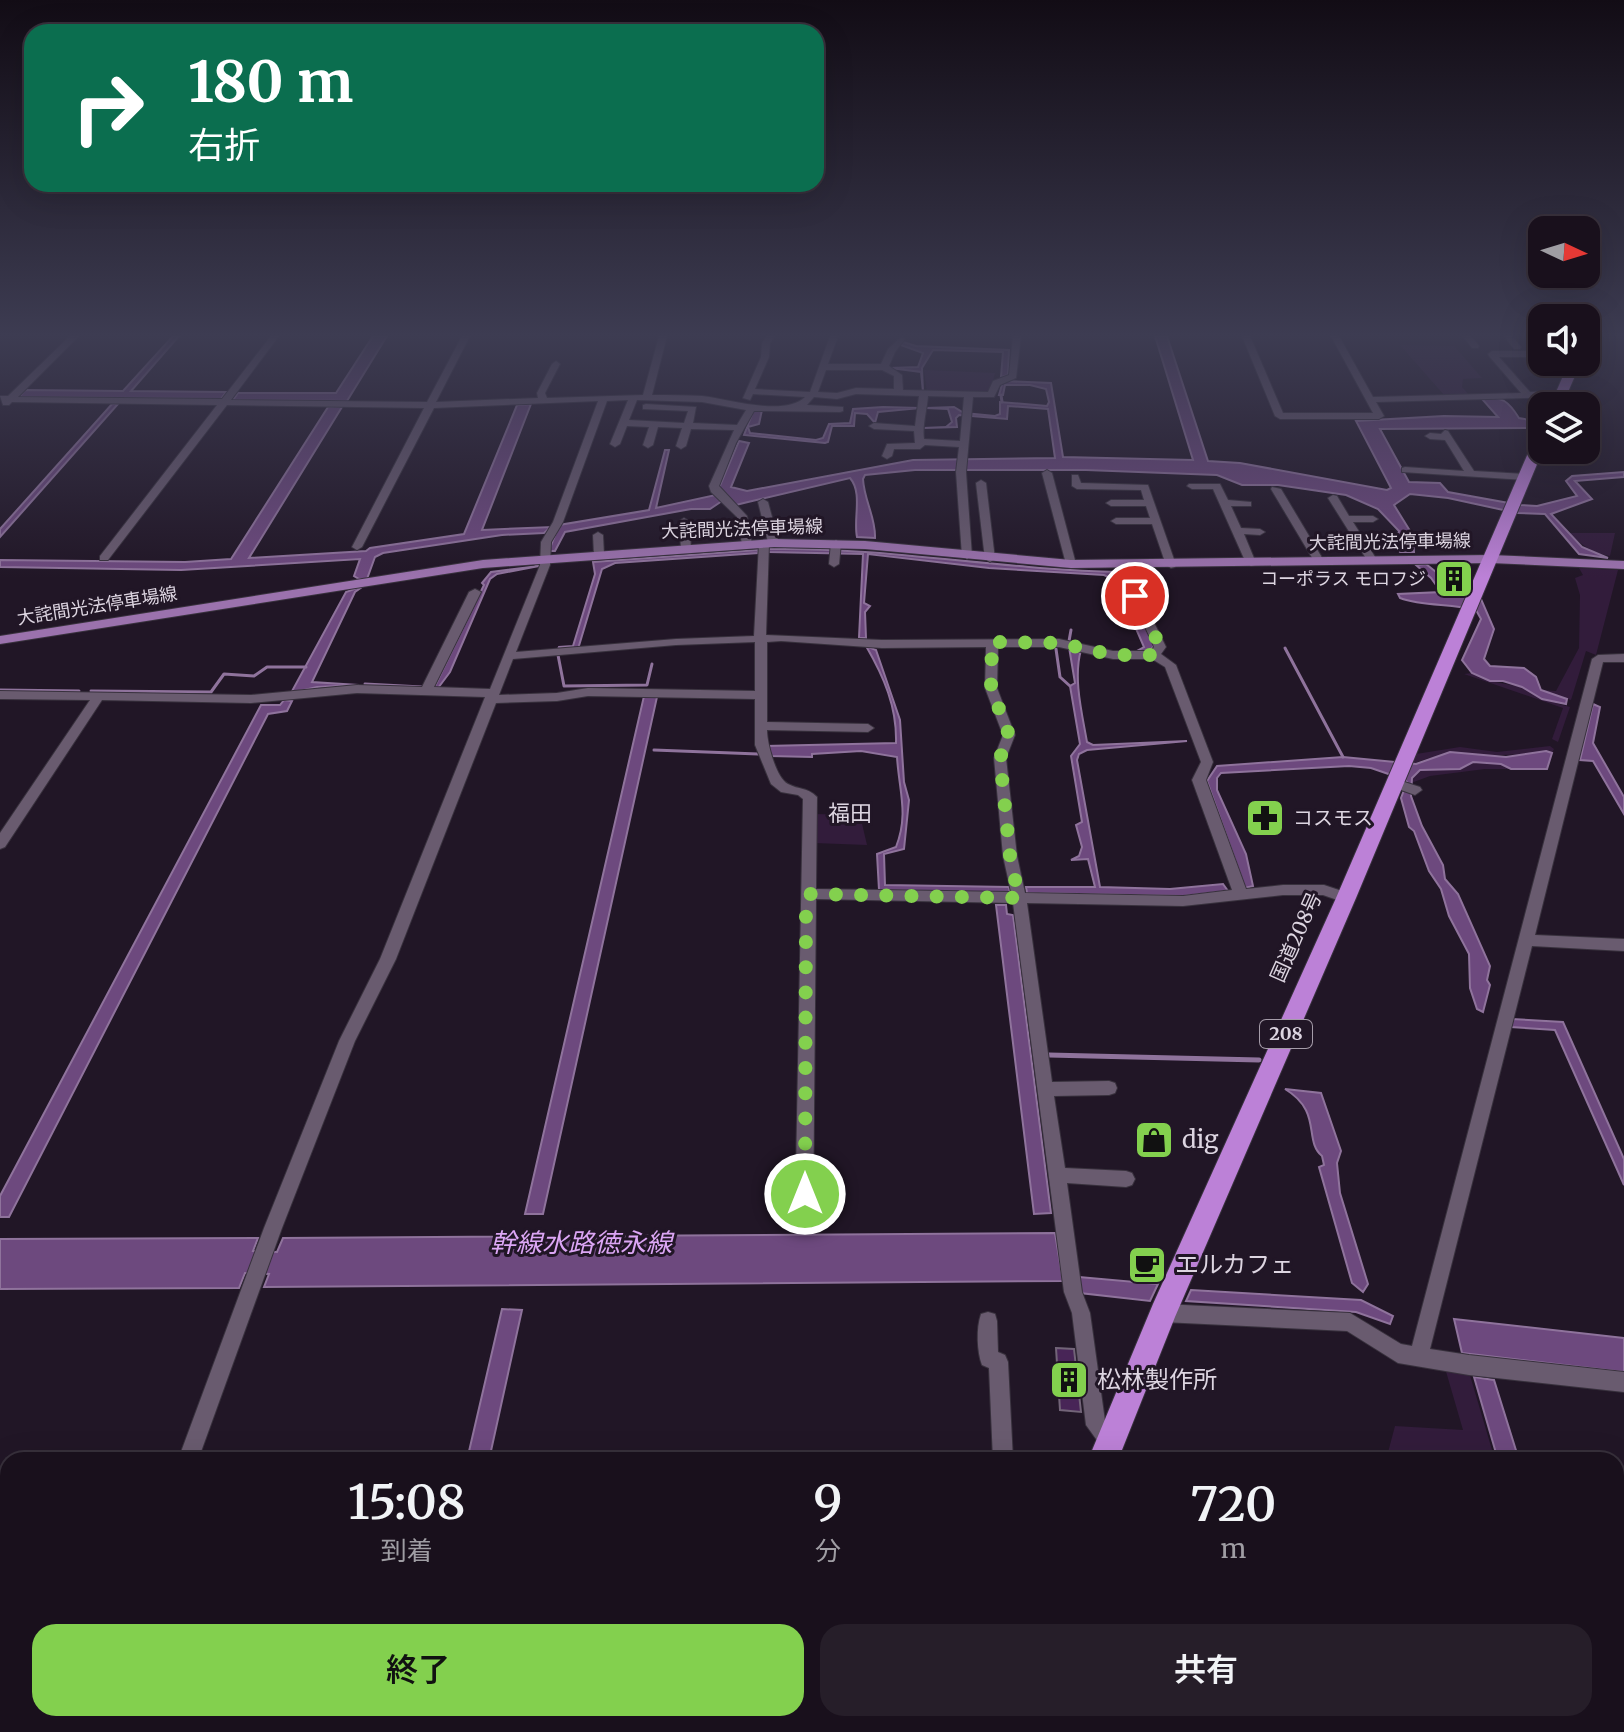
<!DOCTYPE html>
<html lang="ja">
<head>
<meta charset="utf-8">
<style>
  :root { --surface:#19101c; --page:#261e29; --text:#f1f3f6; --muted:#9f9da3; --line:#37303b; --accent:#83d04e }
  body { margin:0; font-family:Merriweather,"Noto Sans JP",serif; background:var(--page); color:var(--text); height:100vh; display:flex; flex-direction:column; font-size:30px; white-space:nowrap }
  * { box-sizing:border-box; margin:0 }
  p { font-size:26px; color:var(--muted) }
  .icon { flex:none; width:44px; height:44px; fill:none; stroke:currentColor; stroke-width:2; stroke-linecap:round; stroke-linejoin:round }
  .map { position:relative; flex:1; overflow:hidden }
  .drawer { position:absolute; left:0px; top:1452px; width:1624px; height:280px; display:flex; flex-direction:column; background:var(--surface); border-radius:24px 24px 0 0; box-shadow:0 8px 32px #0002,0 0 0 2px var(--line) }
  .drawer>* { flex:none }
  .top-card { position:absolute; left:24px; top:24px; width:800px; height:168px; border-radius:24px; box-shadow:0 8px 32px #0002,0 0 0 2px var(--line); background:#0b6e4f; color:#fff; overflow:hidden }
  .needle { width:52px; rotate:94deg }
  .buttons { position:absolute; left:1528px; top:216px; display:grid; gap:16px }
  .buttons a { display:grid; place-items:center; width:72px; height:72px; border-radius:16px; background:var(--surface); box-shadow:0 8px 32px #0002,0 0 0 2px var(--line); font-size:40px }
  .pin { position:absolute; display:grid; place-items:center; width:68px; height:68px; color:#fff; margin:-34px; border:4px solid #fff; border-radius:50%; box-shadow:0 2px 8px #0007 }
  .me { position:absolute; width:88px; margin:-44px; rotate:0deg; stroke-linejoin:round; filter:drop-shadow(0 0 6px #0008) }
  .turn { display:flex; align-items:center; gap:28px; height:168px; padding:0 32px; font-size:36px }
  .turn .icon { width:104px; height:104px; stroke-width:2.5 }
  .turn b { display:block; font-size:56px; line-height:68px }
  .eta { display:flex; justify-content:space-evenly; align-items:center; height:136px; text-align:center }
  .eta b { font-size:48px; font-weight:600; line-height:56px }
  .action { display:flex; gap:16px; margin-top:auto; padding:16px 32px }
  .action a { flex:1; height:92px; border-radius:24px; background:var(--accent); color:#111; font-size:32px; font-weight:600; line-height:92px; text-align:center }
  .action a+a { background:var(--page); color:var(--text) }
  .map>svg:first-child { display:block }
</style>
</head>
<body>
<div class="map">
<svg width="1624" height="1732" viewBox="0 0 1624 1732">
  <rect width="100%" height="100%" fill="#211626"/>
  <!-- green -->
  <g fill="#321c3b">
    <path d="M1400,345l54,1 28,32 -19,1 -1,8 6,7 -23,2z"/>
    <path d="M924,370l71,3 -5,20h-63z"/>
    <path d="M1569,533h46l-5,23c-18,-3 -28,-11 -41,-23z"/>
    <path d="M1579,568l39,2 -22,85 -10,-4 -15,49 -30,-10 15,1 23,-43 1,-53 -5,-17 8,-3z"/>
    <path d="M1472,673l18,8 32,6 19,12 29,8 -12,35 -6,-3 11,-31 -99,-34z"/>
    <path d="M1550,746l4,3 -2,4 -123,5 -17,6 4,-10 44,-7 37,5z"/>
    <path d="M1473,761l28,3 10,5h-26l-55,7 -19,7 1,-6 8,-7 40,-1z"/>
    <path d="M813,814l47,1 7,30 -53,-2z"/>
    <path d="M1445,1368l24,4 26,88h-109l9,-34 68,4z"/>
  </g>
  <!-- water -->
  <g fill="#6d497e" stroke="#8f739c" stroke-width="2">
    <path d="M173,336h6l-48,55 95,1 -5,7 -202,-2 6,-7 98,1z"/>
    <path d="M373,336h14l-40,65 -114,-1 5,-7h98z"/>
    <path d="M1155,336h12l41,125 32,2 147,27 4,-2 -35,-67 88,-5 54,1 -16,-18c20,-4 27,3 37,19l21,4 -3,6 -157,1 29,53 31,1 8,9 72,13 17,1 40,-10 -11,-15 6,-5 52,-4v5l-49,4 17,18 -41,15 31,33 26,11 -29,-4 -34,-40 -28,-1 -69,-15 -38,-4 -16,11 18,29 2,18h-14l-5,-5 4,-16 -21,-22 -32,-14 -68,-10h-36l-25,-10 -131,-5h-171l-50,5 -2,4c1,21 13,39 12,59l-18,-1c-4,-18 6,-44 -7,-59l-102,24 -12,3 -14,-4 -12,8h-19l-126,23 -10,19h-6l10,-26 90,-15 16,-60h4l-13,58 60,-13 23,-54 10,2 -18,44 16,4 166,-31 142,-2 -7,-49 -40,-3 -1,13 -48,-4 -3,3 1,9 -34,1 23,-1 6,-5 -4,-13 -22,-1 28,-1 10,6 31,3 5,-2v-12l47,4 2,-4 -3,-13 -16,-4h-25l-2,10h-4l4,-14 48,2 12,74 130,3z"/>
    <path d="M903,342l13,4 93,4 -1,25 -7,2 2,-25 -70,-2 -11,18 1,24 -2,-20 -31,-4 28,-1 5,-14 -25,-9z"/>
    <path d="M112,404h6l-118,133v-8z"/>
    <path d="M531,404l-49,126 69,-3 -7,6 -42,2 -119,18 -8,4 -8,22h-8l-5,-3 6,-17 -179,11 -181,-3v-7l185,2 46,-3 97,-152h14l-93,151 117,-7 4,-3 94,-14 53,-129z"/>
    <path d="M883,407l37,1 -42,4 -3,11 -8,-9 -12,-1 -1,13h-22l-4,16 -3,1 -81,-8 9,-23 5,-3 4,1 -3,14 -11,3 2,6 66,7 7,-2 6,-14 21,-1 3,-14z"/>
    <path d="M769,549c118,-2 234,21 351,23l34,74 -5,6h-14l9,-5 -29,-67 -11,-5 -115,-7 -121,-14 -4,49 6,3 -5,6 1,26h-7l4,-84 -94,-2z"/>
    <path d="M758,550v3l-143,10 -13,6 -24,80 -21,2 2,-4 14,-1 22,-72 -2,-12z"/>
    <path d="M1426,564l15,12 11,14 29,9 13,30 -10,30 6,7 34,2 12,9 5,13 26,9 -1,5 -24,-5 -20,-12 -19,-6h-13l-18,-8 -10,-13 19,-41 -5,-9c-25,-7 -52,-3 -76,-12l-2,-4 43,-2 -10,-14 -15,-13z"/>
    <path d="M539,566l-42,8 -7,5 -40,93 -12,16h-4l50,-103 -2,-2 9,-11z"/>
    <path d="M365,585l-10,7 -43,90 47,3 -42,2 -26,6 55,-101z"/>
    <path d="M866,646l10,4 24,70 4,62 5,18 -5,49 -20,5 1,31 124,2 1,6 -131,-3 -2,-36 19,-7c13,-33 3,-56 1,-90l-36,-6 -49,3v3l-42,-1 -4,-10 130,-3c1,-36 -12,-66 -30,-97z"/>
    <path d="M1069,647l12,3c-8,28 1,63 6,92l6,3 94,-4 -100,9 -8,4 -2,6 23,127 70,2 53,-5 5,7 -44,5 -157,-3 -1,-6h69l-7,-28 -17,1 8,-4 3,-9 -6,-22 6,-3 -11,-66 9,-12 -10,-58 5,-3z"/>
    <path d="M644,696l13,1 -114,517h-18z"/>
    <path d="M284,700l8,1 -5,10 -19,3 -259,503h-9v-21l261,-491h19z"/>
    <path d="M1593,704l7,3 -7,36 31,54v17l-31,-53 -13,-1z"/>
    <path d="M1546,751l6,2 -5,16h-36l-10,-5 -28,-2 -13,7 -40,1 -8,8 -1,18 11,30 21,39 2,14 13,15 32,72 -3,14 3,5 -7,27 -6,-3 -7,-21 -1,-34 -20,-38 -8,-27 -12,-18 -15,-40 -5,-4 -8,-29 6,-16 -4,-3 -32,-11 -22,-2 -128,7 -4,5v12l29,64 7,32 -8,2 -38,-107 10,-15 126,-9 73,7 34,-12 56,5z"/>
    <path d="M996,905h10l1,9 6,1 38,298 -17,1z"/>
    <path d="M1512,1019l51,3 61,137v26l-69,-155 -44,-3z"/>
    <path d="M1285,1089l36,4 20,58 -4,12 3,30 28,91 -5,8 -11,-9 -33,-116 5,-2 -2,-9c-19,-16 1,-44 -37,-67z"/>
    <path d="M1055,1233l8,48 -799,6 5,-13 -24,-1 -6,15 -239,1v-50l258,-1 -5,13 24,1 6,-14z"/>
    <path d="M1079,1277l79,7 -8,17 -70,-8z"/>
    <path d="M1191,1290l170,10 32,16 -3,8 -34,-12 -170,-11z"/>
    <path d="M502,1309l20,1 -33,150h-22z"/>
    <path d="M1454,1319l170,19v34l-162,-19z"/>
    <path d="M1474,1377l20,3 25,80h-21z"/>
  </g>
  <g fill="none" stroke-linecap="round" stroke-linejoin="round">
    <!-- stream-far1 -->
    <g stroke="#8f739c" stroke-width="3">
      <path d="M1001,395l1,7"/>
      <path d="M1069,641l2,-11"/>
      <path d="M1285,648l58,109"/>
      <path d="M1056,649l4,28 10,9"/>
      <path d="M558,655l6,31 83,-1 5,-21"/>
      <path d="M365,684l57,3"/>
      <path d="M0,690l79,1"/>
      <path d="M91,691l120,1 13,-18 30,2 13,-9h39"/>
      <path d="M654,750l104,4"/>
    </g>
    <!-- stream -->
    <path stroke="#8f739c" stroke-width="5" d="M1049,1055l210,5"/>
  </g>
  <!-- building -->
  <path fill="#482557" stroke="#726478" stroke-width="2" d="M1056,1348l18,1 7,63 -21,-2z"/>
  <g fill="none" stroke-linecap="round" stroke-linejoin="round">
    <defs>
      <g id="minor">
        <path d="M70,336h9l-61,61 204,2 49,-63h8l-48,64 196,2 35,-66h8l-34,66 102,-4 -1,-5 15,-29 4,-3 4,3 -15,29 2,5 96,-3 16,-59h8l-15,59c17,0 34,0 50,1 27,3 82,21 103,1l-52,-3 -3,6 -7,-2 18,-41 1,-14 5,-7h8l-5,7 -1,14 -14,32 55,3 20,-56h8l-10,28h53l7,-15 13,-12 4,2 -10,13 -6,14 13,9 1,15 85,2 5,-11 16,-6 4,-39h8l-5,42 -16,7 -6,12h-21l-7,75 6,84 -5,3 -5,-3 -6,-84 3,-25 -34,-2 -5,4h-26l-2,7 -5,3 -5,-3 5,-12 28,-1 -1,-12 -40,-2 -5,-3 5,-3 41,3 4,-30 -63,-2 -19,5 -23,-2 -7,8 36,2v4l-3,1 -86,-1 -18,32 -17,43 28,30 5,28 -5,3 -5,-3 -5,-27 -26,-25 -2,-6 25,-56 -43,-1 -5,17 -5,3 -5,-3 6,-18 -24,-1 -5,18 -5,3 -5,-3 6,-18 -22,-1 -7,18 -5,3 -5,-3 18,-44 -21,1 -44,121 -12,20 -1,23 -34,87 160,-13 78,-3 5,-93 5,-3 4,2 -10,-40 5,-3 5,3 11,41 -5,3 -5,-2 -3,91 116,5 177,-1 54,12h38l3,-4 -2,-5 -36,-77 5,-3 4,1 41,84 -5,7 15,11 37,97 -7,18 40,109 37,-4h41l27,9 2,4 -2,4 -5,1 -23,-8h-40l-100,11 -156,-3 25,179 57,-1 6,2 2,5 -2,5 -6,2 -55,1 11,72 61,3 6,2 3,6 -3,6 -6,2 -59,-4 15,109 8,21 15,108 16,22 -3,7 -7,3 -7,-3 -18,-25 -14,-112 -8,-21 -51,-389 -197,-4 -3,324 -3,6 -6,2 -6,-2 -3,-6 8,-424 -5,-4 -17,-3 -10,-8 -16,-39v-46l-167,-3 -31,5 -61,2 -100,256 -41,82 -73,187 -84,232h-20l86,-232 75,-187 41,-82 105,-262 -128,-4 -106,10 -149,-3 -97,147 -5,2v-16l90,-133 -90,-1v-8l251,4 106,-10 65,2 47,-95 6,-3 6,3 -47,95 56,2 50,-124 1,-23 12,-20 45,-121 -164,7 -72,139 -5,3 -5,-3 72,-139 -197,-3 -119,155h-8v-4l117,-151 -205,-3 -3,3h-6l-3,-9h8zM826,370h56l12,6v13l-38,-1 -19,5 -19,-1zM928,396l36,1 -4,44 -36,-2c-2,-13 3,-29 4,-43zM637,400l65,2 44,8 -9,15 -44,-2 3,-16 -50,-3 -3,1v4l45,2 -4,12 -55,-3zM781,641l101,7 104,-1 -1,41 18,47 -9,23 9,98 8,36 -195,-3 1,-92c-10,-10 -18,-7 -29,-13 -12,-6 -21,-41 -21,-54l101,2 6,-4 -6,-4 -101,-2v-80zM755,642v49l-167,-3 -31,5 -58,2 14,-36 163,-14zM998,647h61l54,12h39l13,8 36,95 -9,18 40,110 -49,6 -158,-3 -8,-37 -11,-98 9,-23 -18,-47z"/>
        <path d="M1242,336h8l33,77h90l-42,-77h8l34,61 148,-4 -32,-37 -1,-2 4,-3h50v6h-43l31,35 31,-1 4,3 -4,3 -185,5 8,14 -5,3h-99l-5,-3z"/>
        <path d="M1463,336h8l8,10 -1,2h-6z"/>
        <path d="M1504,336h8l9,11 -1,2h-6z"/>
        <path d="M1586,358l7,5v4h-6l-4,-4 3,-1z"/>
        <path d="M1445,430l3,1 26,40 51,3 5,3 -5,3 -123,-8v-4l3,-1 59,4 -19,-31 -15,-1 -5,-3 5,-3 11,1z"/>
        <path d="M1047,470l5,3 24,91 -1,2 -4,1 -5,-3 -24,-91z"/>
        <path d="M1072,475h6l3,8 67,2 28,80 -1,2 -4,1 -5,-3 -14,-41h-36l-5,-3 5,-3h34l-4,-12h-35l-5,-3 5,-3h33l-3,-10 -64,-1 -5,-3z"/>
        <path d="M981,480l5,3 9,76 -5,3 -5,-3 -9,-76z"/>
        <path d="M1189,484h31l8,16 23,2v4h-20l10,22 19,1 5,3 -5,3 -16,-1 12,29 -1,2 -4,1 -5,-3 -33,-74h-21l-5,-3z"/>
        <path d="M1272,487l9,2 43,72 -1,2h-8l-1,-2 -43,-72z"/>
        <path d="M1333,495l4,1 12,20h24l5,3 -5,3h-20l24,38 -1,2h-8l-1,-2 -39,-62z"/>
        <path d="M684,518l5,3 2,27 -5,3 -5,-3 -2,-27z"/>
        <path d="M598,532l5,3 1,20 -5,3 -5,-3 -1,-20z"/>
        <path d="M836,540l5,3 -2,21 -5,3 -5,-3 2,-21z"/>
        <path d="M1624,654v8h-21l-68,273 89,4v12l-92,-5 -102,403 39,6 155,17v20l-155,-17 -71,-12 -51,-32 -184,-9 -7,-2 -2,-7 2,-7 7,-2 187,9 51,31 11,2 180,-687 6,-4z"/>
        <path d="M1395,779l25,8 2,3 -7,5 -25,-9 -2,-3 2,-3z"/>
        <path d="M988,1312l7,2 2,7 1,31 7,3 3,7 5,98h-20l-4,-92 -7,-3c-5,-13 -6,-37 -1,-51z"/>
        <path d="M78,1724h24l-3,8h-24z"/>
        <path d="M1137,1724h24l2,8h-24z"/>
        <path d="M1311,1724h24l-2,8h-24z"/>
      </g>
      <path id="major" d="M774,539l91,2 206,19 420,-5 133,6v8l-133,-6 -420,5 -206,-19 -91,-2 -291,21 -483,76v-8l483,-76z"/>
      <g id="highway">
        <path d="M1569,362h12l-19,44h-12z"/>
        <path d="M1542,433l1,17 -187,448 -181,419 -57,143h-30l65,-156 183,-406 199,-461z"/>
        <path d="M970,1724h34l-3,8h-34z"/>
      </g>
    </defs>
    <!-- minor casing -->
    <use href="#minor" stroke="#38313d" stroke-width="2"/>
    <!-- major casing -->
    <use href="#major" stroke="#38313d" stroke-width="2"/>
    <!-- highway casing -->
    <use href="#highway" stroke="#38313d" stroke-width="2"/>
    <!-- minor -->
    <use href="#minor" fill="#695b6f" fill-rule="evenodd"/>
    <!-- major -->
    <use href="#major" fill="#9b72ad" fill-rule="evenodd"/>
    <!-- highway -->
    <use href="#highway" fill="#bc81d7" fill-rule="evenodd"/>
  </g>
  <!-- sky -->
  <linearGradient id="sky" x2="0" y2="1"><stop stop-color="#120c15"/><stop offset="0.58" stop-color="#3d3c52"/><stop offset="1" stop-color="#3d3c52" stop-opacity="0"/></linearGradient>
  <rect width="1624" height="578" fill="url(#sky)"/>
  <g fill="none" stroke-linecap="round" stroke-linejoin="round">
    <!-- route -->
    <path stroke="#83d04e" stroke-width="14" stroke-dasharray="0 25.2" d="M805,1194l1,-294 3,-6 210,4 -9,-42 -10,-98 9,-23 -18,-47 1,-46 67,1 54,12h42l5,-8 -2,-5 -23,-46"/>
  </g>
  <!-- icons -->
  <defs>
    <symbol id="building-square" viewBox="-11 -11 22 22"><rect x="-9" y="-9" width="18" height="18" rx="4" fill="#83d04e" stroke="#211626"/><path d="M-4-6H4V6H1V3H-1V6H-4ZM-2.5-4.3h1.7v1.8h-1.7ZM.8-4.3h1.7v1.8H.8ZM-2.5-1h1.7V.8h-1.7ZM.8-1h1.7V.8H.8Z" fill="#111"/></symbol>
    <symbol id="pharmacy-square" viewBox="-11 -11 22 22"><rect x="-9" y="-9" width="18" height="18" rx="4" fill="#83d04e" stroke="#211626"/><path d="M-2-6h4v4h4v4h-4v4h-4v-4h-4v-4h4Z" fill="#111"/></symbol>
    <symbol id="shop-square" viewBox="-11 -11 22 22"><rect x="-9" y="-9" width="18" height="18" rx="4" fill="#83d04e" stroke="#211626"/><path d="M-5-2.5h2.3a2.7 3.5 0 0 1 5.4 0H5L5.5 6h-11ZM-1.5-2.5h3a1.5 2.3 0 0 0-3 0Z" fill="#111"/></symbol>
    <symbol id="cafe-square" viewBox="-11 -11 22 22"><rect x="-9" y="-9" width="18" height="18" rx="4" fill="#83d04e" stroke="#211626"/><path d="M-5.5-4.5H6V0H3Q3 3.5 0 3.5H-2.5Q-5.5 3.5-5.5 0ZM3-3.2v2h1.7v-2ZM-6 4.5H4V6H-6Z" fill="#111"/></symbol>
  </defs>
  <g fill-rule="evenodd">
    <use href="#building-square" x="1432" y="557" width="44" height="44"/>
    <use href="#pharmacy-square" x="1243" y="796" width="44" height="44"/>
    <use href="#shop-square" x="1132" y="1118" width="44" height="44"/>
    <use href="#cafe-square" x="1125" y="1243" width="44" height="44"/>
    <use href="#building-square" x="1047" y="1358" width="44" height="44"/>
  </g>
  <g text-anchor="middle" stroke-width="6" stroke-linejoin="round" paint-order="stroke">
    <!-- far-street labels -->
    <g font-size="18" fill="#ddd5e1" stroke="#211626">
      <text transform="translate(742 529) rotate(-2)" y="6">大詫間光法停車場線</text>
      <text transform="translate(1390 542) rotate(-1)" y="6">大詫間光法停車場線</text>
      <text transform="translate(97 606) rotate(-9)" y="6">大詫間光法停車場線</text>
    </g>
    <!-- far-poi labels -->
    <g font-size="18" fill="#ddd5e1" stroke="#211626" text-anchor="end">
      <text x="1426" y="585">コーポラス モロフジ</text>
    </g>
    <!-- shield labels -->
    <rect fill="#211626" stroke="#a59ca9" stroke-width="2" x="1260" y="1020" width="52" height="28" rx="6"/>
    <g font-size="18" font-weight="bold" fill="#ddd5e1">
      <text x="1286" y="1040">208</text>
    </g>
    <!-- poi labels -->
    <g font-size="20" fill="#ddd5e1" stroke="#211626" text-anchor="start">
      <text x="1293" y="825">コスモス</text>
    </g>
    <!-- street labels -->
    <g font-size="20" fill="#ddd5e1" stroke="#211626">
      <text transform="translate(1296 937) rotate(-66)" y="7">国道208号</text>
    </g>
    <!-- neighbourhood labels -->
    <g font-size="22" fill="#ddd5e1" stroke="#211626">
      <text x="850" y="821">福田</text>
    </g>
    <!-- near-poi labels -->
    <g font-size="24" fill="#ddd5e1" stroke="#211626" text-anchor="start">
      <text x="1182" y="1148">dig</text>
      <text x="1175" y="1273">エルカフェ</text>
      <text x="1097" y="1388">松林製作所</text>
    </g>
    <!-- near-water labels -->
    <g font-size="26" font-style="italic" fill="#dca6f5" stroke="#211626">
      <text x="581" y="1252">幹線水路徳永線</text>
    </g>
  </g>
</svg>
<div class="buttons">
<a><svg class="needle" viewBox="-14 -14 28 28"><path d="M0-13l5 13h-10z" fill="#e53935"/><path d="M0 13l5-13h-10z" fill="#9f9da3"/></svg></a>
<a><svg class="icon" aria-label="sound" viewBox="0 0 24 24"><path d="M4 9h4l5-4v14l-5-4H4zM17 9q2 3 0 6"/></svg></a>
<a><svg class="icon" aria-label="layers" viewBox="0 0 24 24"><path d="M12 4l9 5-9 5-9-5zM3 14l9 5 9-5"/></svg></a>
</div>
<div class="pin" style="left:1135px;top:596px;background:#d93025"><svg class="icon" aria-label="arrive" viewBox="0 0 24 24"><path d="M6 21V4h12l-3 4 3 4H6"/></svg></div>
<svg class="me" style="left:805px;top:1194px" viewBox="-20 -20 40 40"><circle r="17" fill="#83d04e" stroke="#fff" stroke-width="3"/><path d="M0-11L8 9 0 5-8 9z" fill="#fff"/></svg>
<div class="top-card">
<div class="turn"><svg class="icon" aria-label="right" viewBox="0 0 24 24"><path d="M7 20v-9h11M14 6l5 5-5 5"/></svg><div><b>180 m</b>右折</div></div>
</div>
<section class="drawer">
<div class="eta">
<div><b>15:08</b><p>到着</p></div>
<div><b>9</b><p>分</p></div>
<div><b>720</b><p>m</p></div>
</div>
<div class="action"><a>終了</a><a>共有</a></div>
</section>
</div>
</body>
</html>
